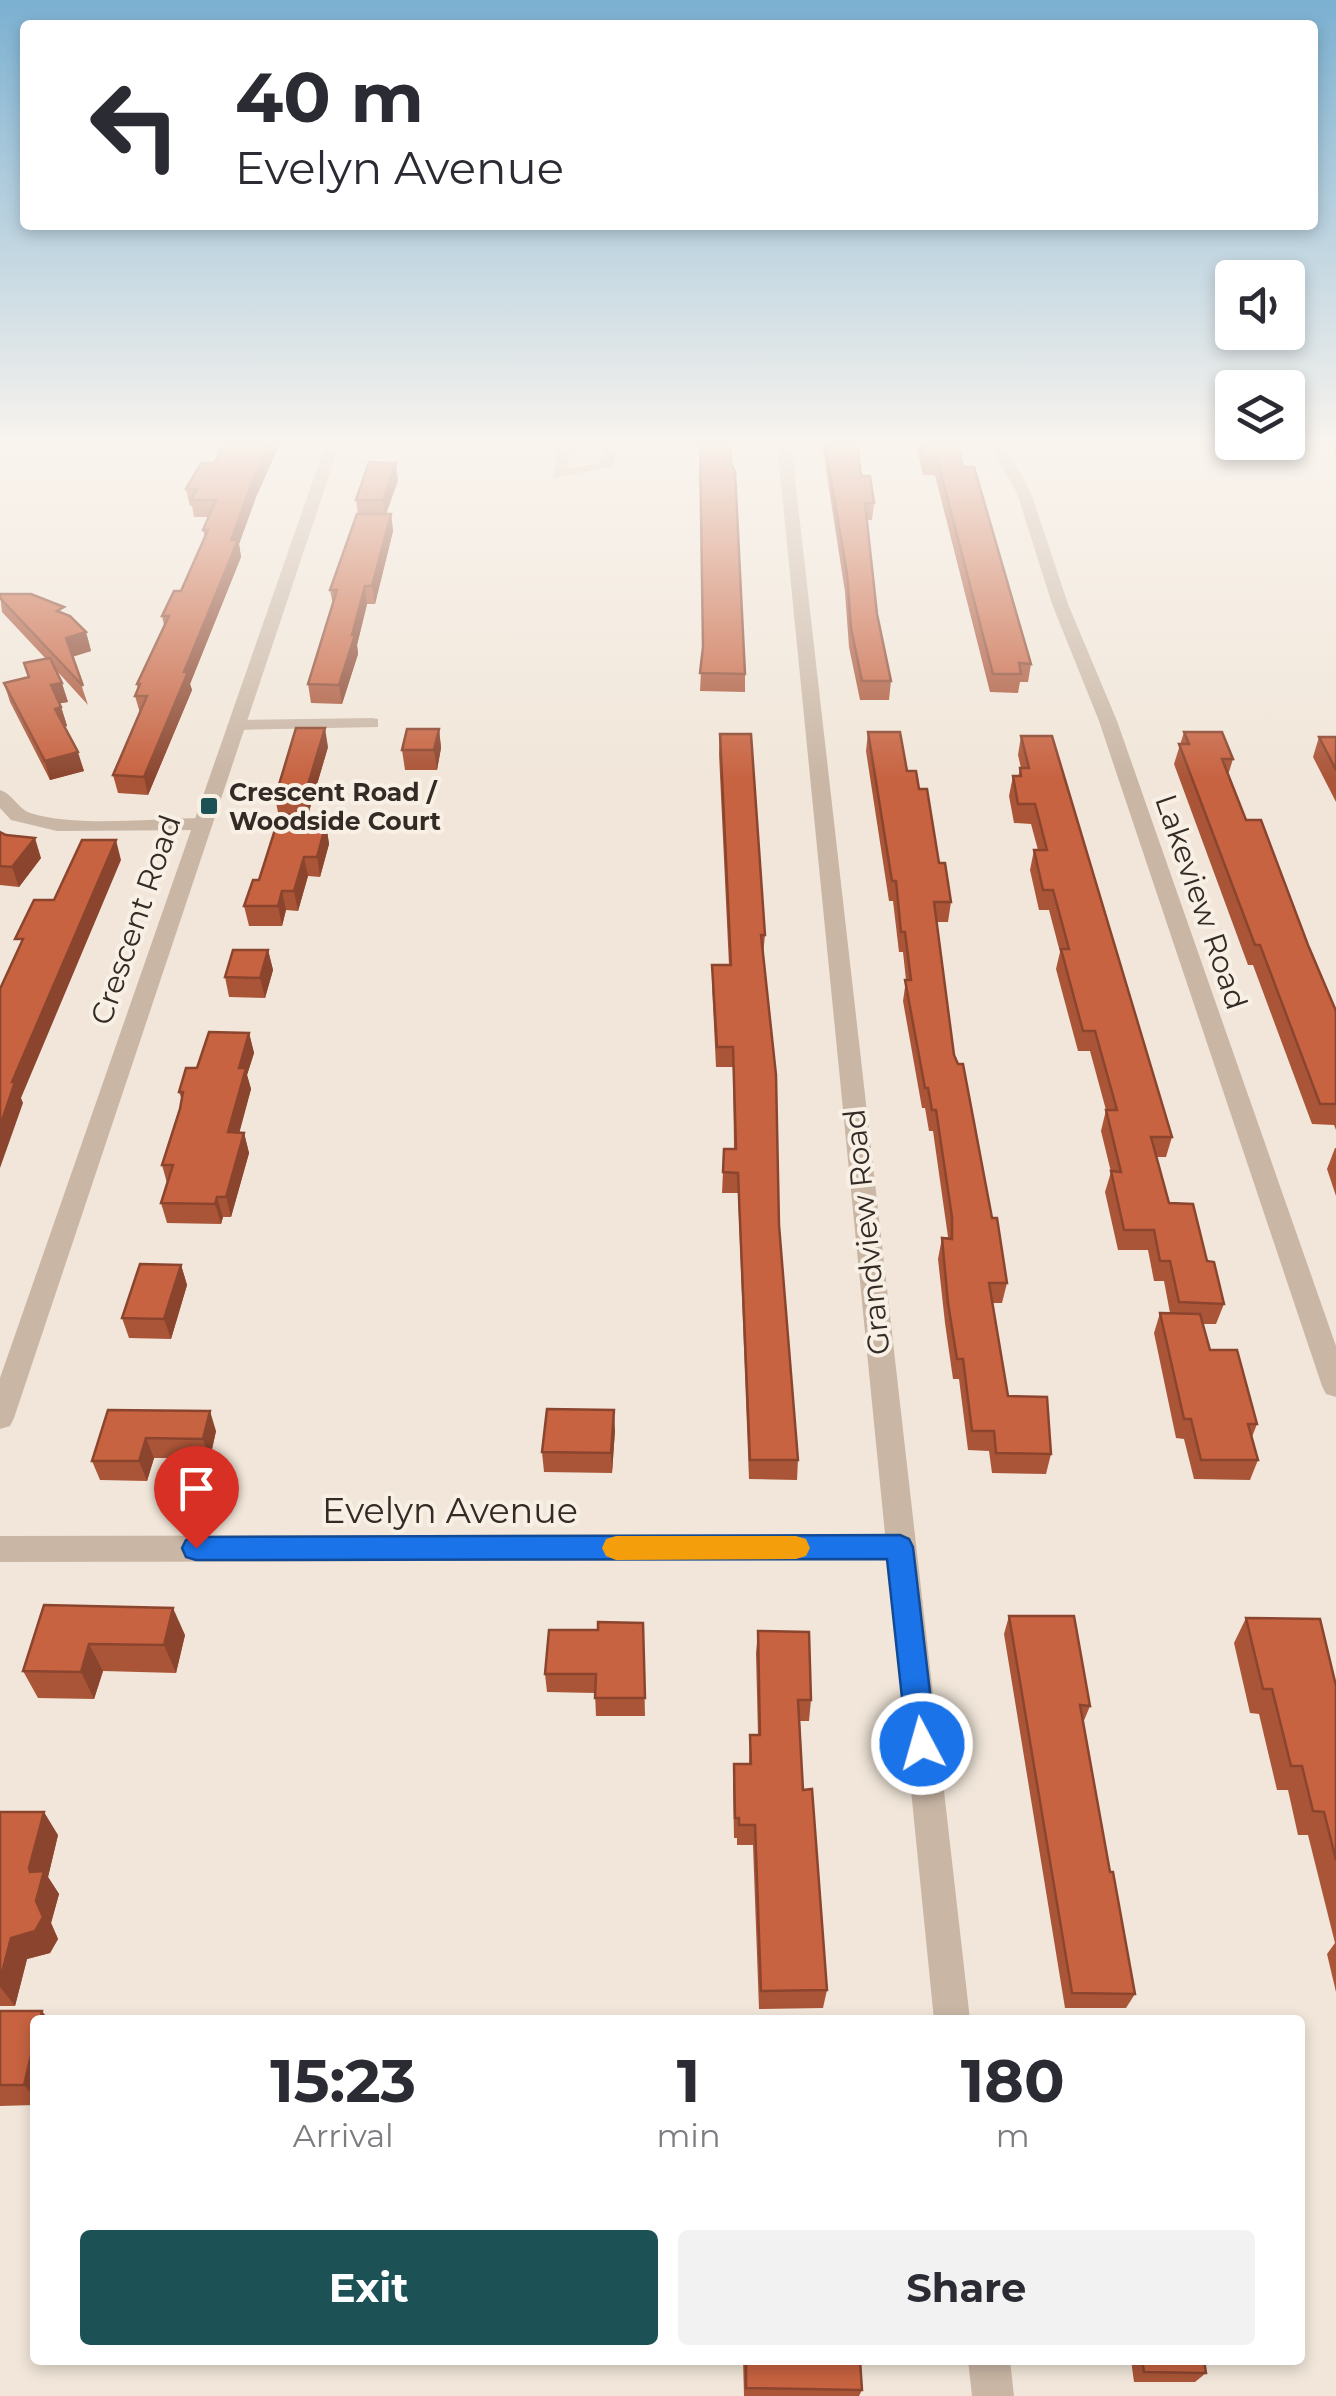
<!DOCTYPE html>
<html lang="en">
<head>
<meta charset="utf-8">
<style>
  :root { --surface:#fff; --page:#f2f2f3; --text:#2b2b33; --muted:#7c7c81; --accent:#1c5256 }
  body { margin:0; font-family:Montserrat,sans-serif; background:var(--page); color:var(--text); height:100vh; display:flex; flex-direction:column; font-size:38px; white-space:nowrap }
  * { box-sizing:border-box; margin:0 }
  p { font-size:32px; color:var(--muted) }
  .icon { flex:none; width:55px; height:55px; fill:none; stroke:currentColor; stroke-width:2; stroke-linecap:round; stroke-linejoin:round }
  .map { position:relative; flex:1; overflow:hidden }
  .panel { position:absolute; left:30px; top:2015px; width:1275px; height:350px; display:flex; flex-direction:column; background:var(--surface); border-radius:10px; box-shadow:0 5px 15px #0003 }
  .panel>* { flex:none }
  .guide { position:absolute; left:20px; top:20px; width:1298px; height:210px; border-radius:10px; box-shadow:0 5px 15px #0003; background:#fff; color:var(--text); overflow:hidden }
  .tools { position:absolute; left:1215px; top:260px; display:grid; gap:20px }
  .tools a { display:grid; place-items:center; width:90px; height:90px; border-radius:10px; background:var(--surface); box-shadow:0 5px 15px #0003; font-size:50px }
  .pin { position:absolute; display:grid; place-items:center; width:85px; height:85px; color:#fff; margin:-102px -42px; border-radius:50% 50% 50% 0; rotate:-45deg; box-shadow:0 0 10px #0007 }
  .pin .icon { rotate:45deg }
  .me { position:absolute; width:110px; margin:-55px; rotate:354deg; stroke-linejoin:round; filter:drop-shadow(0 0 8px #0008) }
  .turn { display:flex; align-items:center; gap:35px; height:210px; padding:0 50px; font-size:45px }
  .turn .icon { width:130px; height:130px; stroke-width:2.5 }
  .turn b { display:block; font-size:70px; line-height:85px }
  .eta { display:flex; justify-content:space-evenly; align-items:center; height:170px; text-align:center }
  .eta b { font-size:60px; font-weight:700; line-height:70px }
  .action { display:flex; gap:20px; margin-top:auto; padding:20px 50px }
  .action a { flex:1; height:115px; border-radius:10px; background:var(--accent); color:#fff; font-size:40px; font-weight:700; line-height:115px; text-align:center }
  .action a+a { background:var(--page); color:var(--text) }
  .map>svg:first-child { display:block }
</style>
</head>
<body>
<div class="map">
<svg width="1336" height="2396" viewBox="0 0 1336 2396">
  <rect width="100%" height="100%" fill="#f1e6d9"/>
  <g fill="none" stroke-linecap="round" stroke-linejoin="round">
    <!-- minor -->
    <g fill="#c9b6a5" fill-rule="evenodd">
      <path d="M557,443h14l-4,26 33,-6 3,-12 -7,-8h15l6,8 -4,15 -59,12z"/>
      <path d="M777,443h14l179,1577h-36l-46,-460 -888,2v-26l885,-2z"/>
      <path d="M989,443h14l28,50 37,111 49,117 219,625v51l-10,-3 -4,-8 -223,-665 -47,-117 -35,-111z"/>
      <path d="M372,718l6,1v8l-142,3 -9,-5 9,-5z"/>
      <path d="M0,790c13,4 18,19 30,23 49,15 121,5 173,5l10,6 -10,6 -146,1 -46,-11 -11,-12z"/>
      <path d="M968,2360h42l4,36h-42z"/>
    </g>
    <!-- tertiary -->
    <path fill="#c9b6a5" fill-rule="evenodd" d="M326,443h14l-326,975 -4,8 -10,3v-51z"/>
  </g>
  <!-- wall -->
  <g fill="#ab5538">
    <path d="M234,443h46l-24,54 -17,47 2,13 -51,127 2,6 -44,105 -30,-2 -5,-18 27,-62 -5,-17 3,-7 -1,-5 27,-59 -2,-9 19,-25 24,-54 -2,-7 6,-13h-15l-2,-11h-2l-4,-17z"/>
    <path d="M822,443h35l4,33 13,27 -2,17h-5l10,94 14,67 -2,19h-29l-11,-53 -4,-55z"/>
    <path d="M915,443h42l6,24 68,197 -3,18h-8l-2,11 -28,-1 -55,-217h-12z"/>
    <path d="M1329,443h7v11z"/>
    <path d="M731,464l14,210v18l-45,-1 2,-40z"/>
    <path d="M398,480l-12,34h5l2,17 -18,73h-8l-10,41 1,9 -16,50 -31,-1 -3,-19 25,-79 -3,-15 28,-76 -2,-14z"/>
    <path d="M0,594l66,20 20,18 5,19 -19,6 16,48 -32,-35 12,32 -8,1 7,23 -2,1 19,44 -34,9 -40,-78 -6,-19 25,-6 17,-18 -44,-47z"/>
    <path d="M439,729l2,19 -4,22h-32l-3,-20z"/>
    <path d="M868,732l39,39 12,18 32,113 -3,20h-11l17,133 53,228 -5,20h-10l16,93 43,58 -5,20 -54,-1 -3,-22 -21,-1 -9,-71h-6l-8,-56 -7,-64 4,-21 6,-1 -15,-106h-4l-4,-23h-3l-19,-107 3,-21 -3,-28h-4l-6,-51h-4l-23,-150z"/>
    <path d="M1184,732l49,27 -5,16 18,45 62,125 28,66v119l-2,-5 -22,-1 -59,-159h-5l-74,-201z"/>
    <path d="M720,734l45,201 -2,20 16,270 19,235 -1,20 -48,-1 -11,-286h-16l2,-44h10l-1,-82h-17l-4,-82v-20h17l-10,-211z"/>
    <path d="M1021,736l151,401 -6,20h-9l12,46 38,58 17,43 -8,20h-13l7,26 47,74 -5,13 6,23 -8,20 -56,-1 -10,-40 -8,-1 -22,-105 6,-20h10l-6,-32h-10l-6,-31h-30l-13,-58 6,-20 -10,-41 5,-21 -16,-59h-12l-22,-82 4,-17 -11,-42h-10l-9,-40 4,-20h4l-7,-26 -17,-1 -5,-27 4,-20h5l3,-8 -3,-13z"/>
    <path d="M1319,737h17v65l-23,-45z"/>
    <path d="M328,747l-20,68 2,9h16l3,20 -9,33 -12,-1 -10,35 -12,-1 -4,16h-33l-5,-20 15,-26 20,-63 -4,-19z"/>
    <path d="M0,832l41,26 -22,29 -19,-2z"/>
    <path d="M268,950l5,20 -8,28 -36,-1 -4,-20z"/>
    <path d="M249,1033l5,20 -7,22 4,14 -12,43 5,1 5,20 -18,64h-8l-2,7 -54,-1 -6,-20 6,-20 -5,-18 20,-65 -3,-8 18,-24z"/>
    <path d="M1335,1148h1v48l-9,-27z"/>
    <path d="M181,1265l6,20 -16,54 -42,-1 -7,-20z"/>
    <path d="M108,1410l108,21 -6,27h-56l-7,23 -47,-1 -8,-19z"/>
    <path d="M615,1430l-3,43 -68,-1 -2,-20z"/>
    <path d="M44,1605l141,30 -9,38 -73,-2 -9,28 -56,-1 -15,-27z"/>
    <path d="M1009,1616l81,90 -7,17 27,149 25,122 -9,14h-61l-61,-374z"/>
    <path d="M1246,1618l90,68v306l-9,-38 8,-11 -27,-108h-10l-10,-45h-11l-18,-76 -9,-1 -16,-70z"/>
    <path d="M643,1623l2,93h-49l-1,-23 -48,-1 -2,-18 53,-44z"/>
    <path d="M758,1631l53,69 -2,21h-9l3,69 24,200 -4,18 -64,1 -6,-164h-16v-7h-3l-1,-54 1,-20h15l1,-29h8l-2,-82z"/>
    <path d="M0,1812l58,23 -10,42 11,17 -8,29 7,16 -8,14 -23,6 -12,47h-15z"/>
    <path d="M0,2011l35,9v85l-35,1z"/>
    <path d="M743,2360h117l2,30 -3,6h-115z"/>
    <path d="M1131,2360h73l2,13 -11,9h-61z"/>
  </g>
  <!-- shaded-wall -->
  <g fill="#8b452e">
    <path d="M270,443h10l-24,54 -17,47 2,13 -51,127 2,6 -44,105 -4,-18 40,-105 69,-192z"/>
    <path d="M396,463l2,17 -13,37 -2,-17z"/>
    <path d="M391,514l2,17 -18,73 -3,-18z"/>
    <path d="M365,586l2,18 -10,41 1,9 -16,50 -3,-19z"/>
    <path d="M86,632l5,19 -20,6 -5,-19z"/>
    <path d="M62,683l6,19 -12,2 -5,-19z"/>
    <path d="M61,707l6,19 -6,2 -6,-19z"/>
    <path d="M325,728l3,19 -21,71 -3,-20z"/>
    <path d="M439,729l2,19 -4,22 -3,-20z"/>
    <path d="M78,752l6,19 -34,9 -5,-19z"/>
    <path d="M326,824l3,20 -9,33 -3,-20z"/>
    <path d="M35,838l6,20 -22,29 -7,-20z"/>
    <path d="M116,840l5,20 -100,238 2,5 -23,65v-42l12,-44z"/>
    <path d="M304,857l4,19 -10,35 -4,-20z"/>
    <path d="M282,891l4,19 -4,16 -4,-20z"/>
    <path d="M268,950l5,20 -8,28 -5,-20z"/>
    <path d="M249,1033l5,20 -7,22 4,14 -17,64 -6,-21 11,-64z"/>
    <path d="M244,1133l5,20 -18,64 -5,-20z"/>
    <path d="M217,1197l6,20 -2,7 -6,-20z"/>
    <path d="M181,1265l6,20 -16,54 -7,-20z"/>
    <path d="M614,1410l1,20 -3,43 -1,-20z"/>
    <path d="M210,1411l6,20 -6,27 -7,-19z"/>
    <path d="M146,1438l8,20 -7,23 -8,-20z"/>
    <path d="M173,1608l12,27 -9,38 -12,-28z"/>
    <path d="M89,1644l14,27 -9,28 -13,-27z"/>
    <path d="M44,1812l14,23 -10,42 11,17 -8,29 7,16 -8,14 -23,6 -12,47 -15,-19v-7l11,-42 25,-37 -7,-33z"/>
    <path d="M42,2011l7,9h-9z"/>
    <path d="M35,2039v59l-11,-13z"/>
  </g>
  <!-- building -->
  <g fill="#c76341" stroke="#8b452e" stroke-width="2.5">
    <path d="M234,443h36l-17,37 -22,60h7l-54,132h4l-44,105 -31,-2 34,-79h-12l5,-12h-3l32,-68h-7l12,-25h7l27,-61h-5l13,-30h-25l6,-11h-11l15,-26h14l8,-19z"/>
    <path d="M700,443h30l1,21 4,7 10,203 -45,-1 3,-26z"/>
    <path d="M825,443h32l4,33h9l4,27h-9l12,111 14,67h-29l-11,-53 -4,-54z"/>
    <path d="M921,443h36l6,24h11l57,197 -12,-1 2,11h-28l-56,-216h-13z"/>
    <path d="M369,462l27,1 -13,37h-27z"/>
    <path d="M357,514h34l-19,72h-7l-13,49h3l-16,50 -31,-1 29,-94h-7z"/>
    <path d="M0,594h31l33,13 -7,4 13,5 16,16 -20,6 17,48 -83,-88z"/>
    <path d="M50,658l12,25 -11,2 10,22 -6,2 23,43 -33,9 -41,-78 25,-6 -5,-14z"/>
    <path d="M296,728h29l-21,70h-29z"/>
    <path d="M407,729h32l-5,21h-32z"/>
    <path d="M868,732h32l7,39h9l3,18h8l12,74h6l6,39h-17l20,153 4,9h5l29,154h5l10,65h-18l19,113 39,1 4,57 -55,-1 -2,-22h-22l-9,-72h-6l-9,-56 -6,-65 10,1v-22l-16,-107h-4l-4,-22h-3l-20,-108h6l-6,-48h-4l-5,-51h-4z"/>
    <path d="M1184,732h38l11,27h-11l24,61h15l47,125 28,66v93h-16l-60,-159h-5l-76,-201h10z"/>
    <path d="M720,734h31l14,201h-4l15,140 3,150 19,235h-48l-12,-287 -15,-1 1,-23h12l-3,-102h-16l-5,-82h19z"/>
    <path d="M1021,736h31l120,401h-21l18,66 24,1 14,57 7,1 10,42 -45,-2 -9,-41h-10l-6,-31h-30l-13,-59 10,1 -15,-62h11l-22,-79h-12l-22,-82h8l-16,-59h-10l-9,-40h13l-12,-46h-17l-5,-28h8l-1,-8h9z"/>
    <path d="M1319,737h17v33z"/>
    <path d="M280,814l28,1 -2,9h20l-9,33h-13l-10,34h-12l-4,15h-34l9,-26h6z"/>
    <path d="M0,832l6,3 29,3 -23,29 -12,-1z"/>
    <path d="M82,840h34l-104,242h3l-15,44v-137l23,-50h-8l19,-39h20z"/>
    <path d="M233,950h35l-8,28 -35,-1z"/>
    <path d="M209,1032l40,1 -10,35h7l-18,64 16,1 -18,64h-9l-2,7 -54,-1 12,-38h-11l18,-56 3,-17h-4l7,-24h11z"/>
    <path d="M140,1264l41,1 -17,54 -42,-1z"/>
    <path d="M1160,1313l40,1 10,36h27l20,74h-9l10,36h-57l-10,-41h-7z"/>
    <path d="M547,1409l67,1 -3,43 -69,-1z"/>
    <path d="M108,1410l102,1 -7,28 -57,-1 -7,23h-47z"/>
    <path d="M44,1605l129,3 -9,37 -75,-1 -8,28 -58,-1z"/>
    <path d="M1009,1616h65l16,90 -10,-1 30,167h3l22,122 -63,-1z"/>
    <path d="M1246,1618l74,1 16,67v174l-12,-48 -11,-1 -11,-45h-11l-19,-77h-9z"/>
    <path d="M598,1622l45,1 2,75h-50l1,-24h-51l4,-44h49z"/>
    <path d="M758,1631l51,1 2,68h-13l5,90 9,-1 15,201 -66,1 -6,-166h-16v-7h-4l-1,-54h17l-1,-29h10z"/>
    <path d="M0,1812h44l-15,56 1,4 14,-1 -8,30 7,16 -8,14 -24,7 -11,42z"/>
    <path d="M0,2011h42l-2,9h-5v19l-11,46h-24z"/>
    <path d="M746,2360h114l2,30 -116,-2z"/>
    <path d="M1142,2360h62l2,13 -62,-1z"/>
  </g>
  <!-- sky -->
  <linearGradient id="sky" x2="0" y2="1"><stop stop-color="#7bb0d1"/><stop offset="0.57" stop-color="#f9f4ee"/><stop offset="1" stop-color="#f9f4ee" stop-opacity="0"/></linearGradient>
  <rect width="1336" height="779" fill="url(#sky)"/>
  <!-- route -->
  <path fill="#1a73e8" stroke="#114b97" stroke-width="2.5" d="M900,1535l9,4 4,8 23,197 -4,10 -10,4 -11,-4 -4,-10 -20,-185 -691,1 -10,-3 -4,-9 4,-8 10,-3z"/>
  <!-- slow -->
  <path fill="#f59e0b" d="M616,1536h180l10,3 4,9 -4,8 -10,3 -180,1 -10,-4 -4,-8 4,-9z"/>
  <!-- markers -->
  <rect fill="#1c5256" stroke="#f9f0e5" stroke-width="4" x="199" y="796" width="20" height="20" rx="5"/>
  <g text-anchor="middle" stroke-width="8" stroke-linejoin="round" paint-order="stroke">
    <!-- far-poi labels -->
    <g font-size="25" font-weight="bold" fill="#352b26" stroke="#f9f0e5" text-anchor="start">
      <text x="229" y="801">Crescent Road /<tspan x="229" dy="29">Woodside Court</tspan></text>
    </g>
    <!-- street labels -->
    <g font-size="30" fill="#352b26" stroke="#f9f0e5">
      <text transform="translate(1201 902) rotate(71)" y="10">Lakeview Road</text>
      <text transform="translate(136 920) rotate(-71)" y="10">Crescent Road</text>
      <text transform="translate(867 1232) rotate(-96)" y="10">Grandview Road</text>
    </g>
    <!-- near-street labels -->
    <g font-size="35" fill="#352b26" stroke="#f9f0e5">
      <text x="450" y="1523">Evelyn Avenue</text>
    </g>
  </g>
</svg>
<div class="tools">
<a><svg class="icon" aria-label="sound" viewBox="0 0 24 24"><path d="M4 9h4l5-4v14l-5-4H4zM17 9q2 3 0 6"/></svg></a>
<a><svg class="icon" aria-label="layers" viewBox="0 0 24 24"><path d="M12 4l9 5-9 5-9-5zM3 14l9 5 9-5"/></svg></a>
</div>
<div class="pin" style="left:196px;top:1548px;background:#d93025"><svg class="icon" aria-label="arrive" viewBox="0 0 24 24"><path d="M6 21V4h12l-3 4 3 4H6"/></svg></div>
<svg class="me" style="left:922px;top:1744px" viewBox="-20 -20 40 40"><circle r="17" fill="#1a73e8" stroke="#fff" stroke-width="3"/><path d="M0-11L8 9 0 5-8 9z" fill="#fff"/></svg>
<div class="guide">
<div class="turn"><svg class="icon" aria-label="left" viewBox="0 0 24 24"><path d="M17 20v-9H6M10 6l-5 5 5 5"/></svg><div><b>40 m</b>Evelyn Avenue</div></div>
</div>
<section class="panel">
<div class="eta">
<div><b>15:23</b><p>Arrival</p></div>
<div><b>1</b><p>min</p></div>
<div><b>180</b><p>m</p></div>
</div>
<div class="action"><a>Exit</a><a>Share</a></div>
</section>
</div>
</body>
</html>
